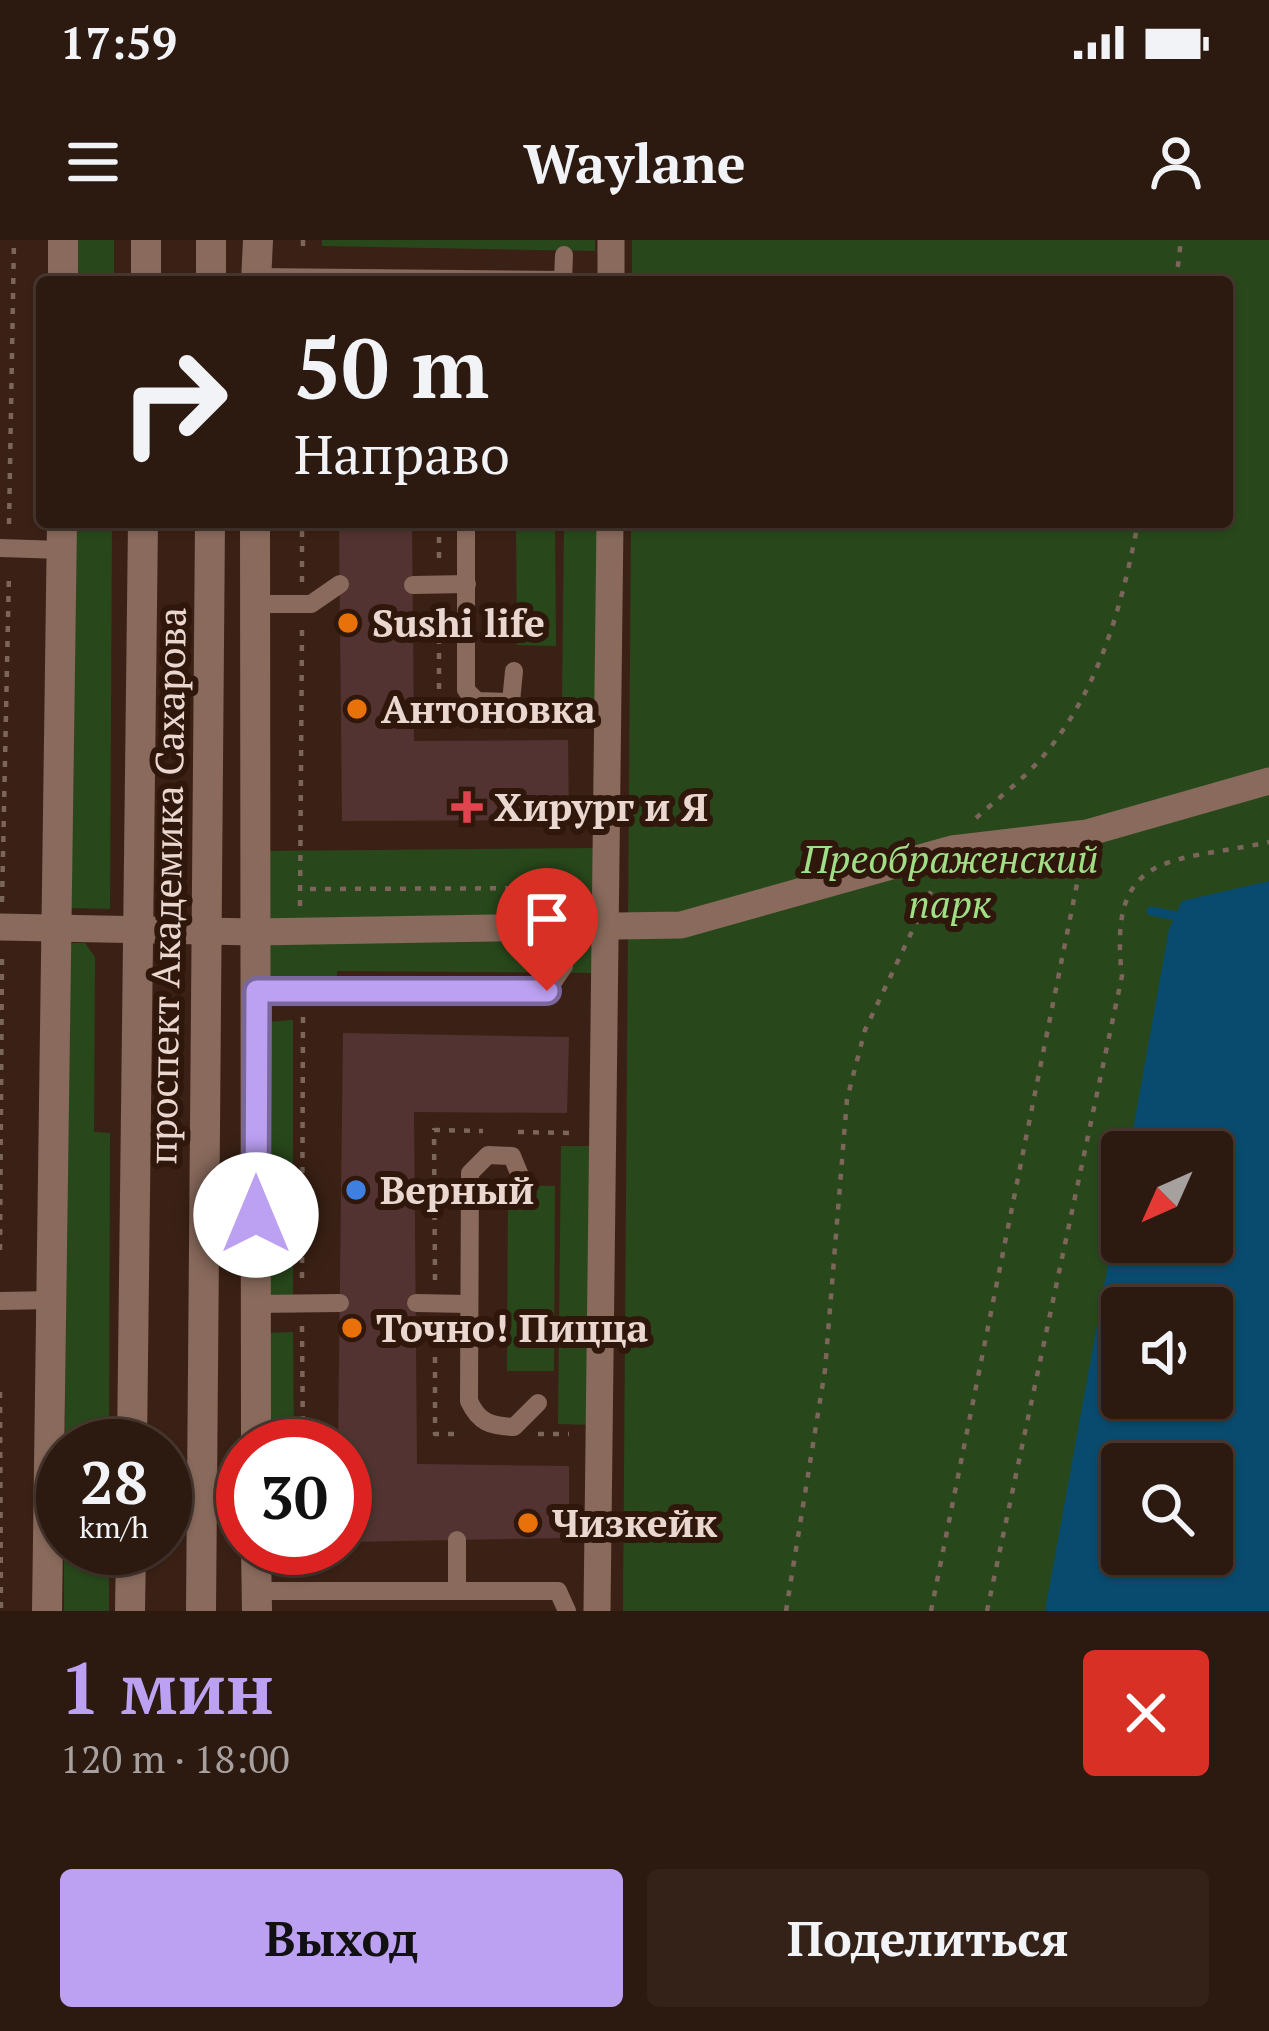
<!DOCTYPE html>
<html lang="ru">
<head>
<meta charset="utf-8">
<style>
  :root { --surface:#2c1910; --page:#342219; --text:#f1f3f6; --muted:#a6a09f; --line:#483830; --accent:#bca0f2 }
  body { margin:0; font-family:"PT Serif",serif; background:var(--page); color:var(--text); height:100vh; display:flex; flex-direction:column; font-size:45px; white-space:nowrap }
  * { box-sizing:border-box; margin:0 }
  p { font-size:39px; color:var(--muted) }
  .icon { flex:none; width:66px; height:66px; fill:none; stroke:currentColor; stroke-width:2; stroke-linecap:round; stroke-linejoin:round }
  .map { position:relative; height:1371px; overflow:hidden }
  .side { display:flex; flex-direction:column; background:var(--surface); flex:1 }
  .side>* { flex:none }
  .hud { position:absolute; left:36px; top:36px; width:1197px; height:252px; border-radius:12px; box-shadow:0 3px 9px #0004,0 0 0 3px var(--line); background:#2c1910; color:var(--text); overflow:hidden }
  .needle { width:78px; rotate:225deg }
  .tools { position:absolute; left:1101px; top:891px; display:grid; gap:24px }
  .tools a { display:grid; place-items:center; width:132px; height:132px; border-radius:12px; background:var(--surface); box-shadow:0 3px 9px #0004,0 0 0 3px var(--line); font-size:60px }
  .speed { position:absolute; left:36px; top:1179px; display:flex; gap:24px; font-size:60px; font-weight:700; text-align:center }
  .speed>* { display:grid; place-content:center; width:156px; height:156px; border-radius:50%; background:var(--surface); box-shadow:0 3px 9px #0004,0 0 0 3px var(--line); line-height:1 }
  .speed small { font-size:30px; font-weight:400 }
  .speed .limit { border:18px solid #d22; background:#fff; color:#111 }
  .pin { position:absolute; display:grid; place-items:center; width:102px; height:102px; color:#fff; margin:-123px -51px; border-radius:50% 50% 50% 0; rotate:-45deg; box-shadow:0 0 12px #0007 }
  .pin .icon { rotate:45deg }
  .me { position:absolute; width:132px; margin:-66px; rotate:0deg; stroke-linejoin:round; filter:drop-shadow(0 0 9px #0008) }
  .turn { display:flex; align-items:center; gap:42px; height:252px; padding:0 60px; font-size:54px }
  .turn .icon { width:156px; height:156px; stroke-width:2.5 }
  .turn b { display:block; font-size:84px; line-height:102px }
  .round { display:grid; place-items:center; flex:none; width:126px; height:126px; border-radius:12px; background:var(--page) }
  .head { display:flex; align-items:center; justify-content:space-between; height:204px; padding:0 60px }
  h1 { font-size:72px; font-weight:700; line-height:90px; color:var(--accent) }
  .button { display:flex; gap:24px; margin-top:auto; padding:24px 60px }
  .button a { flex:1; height:138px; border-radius:12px; background:var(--accent); color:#111; font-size:48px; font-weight:700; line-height:138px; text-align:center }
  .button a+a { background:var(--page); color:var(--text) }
  .status { display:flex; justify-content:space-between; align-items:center; height:84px; padding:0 60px; background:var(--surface); direction:ltr }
  .status svg { height:33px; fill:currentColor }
  header { display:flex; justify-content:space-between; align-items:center; height:156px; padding:0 60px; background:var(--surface); font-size:54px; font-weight:700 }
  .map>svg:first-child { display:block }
</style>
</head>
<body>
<div class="status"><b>17:59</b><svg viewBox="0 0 49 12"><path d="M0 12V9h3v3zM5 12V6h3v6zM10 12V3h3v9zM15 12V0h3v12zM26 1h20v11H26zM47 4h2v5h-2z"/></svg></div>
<header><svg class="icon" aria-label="menu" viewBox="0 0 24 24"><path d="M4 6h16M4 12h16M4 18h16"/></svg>Waylane<svg class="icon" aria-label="person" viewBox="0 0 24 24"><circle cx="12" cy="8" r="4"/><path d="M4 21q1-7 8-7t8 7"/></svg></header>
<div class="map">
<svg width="1269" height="1371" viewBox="0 0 1269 1371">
  <rect width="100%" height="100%" fill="#3b2115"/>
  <!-- green -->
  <g fill="#28481b" fill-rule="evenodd">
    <rect x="72" y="0" width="42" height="42"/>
    <path d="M322,0h273v11l-273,-5z"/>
    <path d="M632,0h637v1371h-646l8,-1089h596v-240h-595zM1122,912h90v90h-90zM1122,1068h90v90h-90zM1122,1224h90v90h-90z"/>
    <path d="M70,282h42l-2,387 -42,-1z"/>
    <path d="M516,282h39l1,124 -39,-1z"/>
    <path d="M564,282h33v183l-35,-1z"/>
    <path d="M600,608l3,125 -266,-2v12h-72l-2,-132z"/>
    <path d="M66,703h19l10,14 -1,175 16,1 -1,313h-44z"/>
    <path d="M293,780v278l-25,1 -2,-277z"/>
    <path d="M561,906h31l1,279 -35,-1z"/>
    <path d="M508,945l47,1 -1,185h-47z"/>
    <path d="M293,1092l1,114h-24l-1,-113z"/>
    <rect x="64" y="1308" width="45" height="63"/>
  </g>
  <!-- water -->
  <path fill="#094b6f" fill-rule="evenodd" d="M1269,641v730h-224l77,-423v54h90v-90h-83l40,-223 13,-28zM1122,1068h90v90h-90zM1122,1224h90v90h-90z"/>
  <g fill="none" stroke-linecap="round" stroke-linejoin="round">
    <!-- stream -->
    <path stroke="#094b6f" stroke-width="9" d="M1151,671l36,7"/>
  </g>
  <!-- building -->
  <g fill="#523331">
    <path d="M339,282h73l2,219 154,-1 1,80 -227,1z"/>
    <path d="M343,793l226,4 -2,76 -153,-1 3,352 152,2v72l-224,4v-96h-7z"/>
  </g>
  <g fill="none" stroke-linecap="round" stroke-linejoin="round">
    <!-- path -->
    <g stroke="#7c655a" stroke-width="4.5" stroke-dasharray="6 9" stroke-linecap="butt">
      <path d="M303,0v12"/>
      <path d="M1176,42l5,-42"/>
      <path d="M439,282v39"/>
      <path d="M9,284l5,-284"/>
      <path d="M302,342v-60"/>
      <path d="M439,368v107h20"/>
      <path d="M531,474h48"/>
      <path d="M976,578c20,-18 44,-36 62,-56 60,-67 84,-155 100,-240"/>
      <path d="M310,649l268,-1"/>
      <path d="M2,662l7,-330"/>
      <path d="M300,666l2,-276"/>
      <path d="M518,892l55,1"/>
      <path d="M0,1010l2,-294"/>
      <path d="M302,1038l1,-264"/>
      <path d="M435,1040l-1,-150 49,1"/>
      <path d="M302,1086l1,120"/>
      <path d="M435,1087v107h26"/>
      <path d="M0,1152l1,219"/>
      <path d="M538,1194h31"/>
      <path d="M303,1308v21"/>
      <path d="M786,1371l39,-241 22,-271 18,-69 70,-147"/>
      <path d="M931,1371l150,-747"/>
      <path d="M987,1371l135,-635c-15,-128 51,-113 147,-134"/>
    </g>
    <!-- service -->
    <g stroke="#896a5c" stroke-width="18">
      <path d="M256,37l307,3 1,-25"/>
      <path d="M466,282v168l11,11 34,1 3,-31"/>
      <path d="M0,308l62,2"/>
      <path d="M413,345l54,-1"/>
      <path d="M254,364h57l29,-20"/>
      <path d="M257,751h290l17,-25"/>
      <path d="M521,938l-9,-22 -24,-1 -18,18 -1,228c10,22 22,25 45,26l24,-24"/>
      <path d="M0,1061l53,-1"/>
      <path d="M416,1063l52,1"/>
      <path d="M255,1064l85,-1"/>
      <path d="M457,1300v50"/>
      <path d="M256,1351h302l9,20"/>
    </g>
    <!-- pedestrian -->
    <g stroke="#896a5c" stroke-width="27">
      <path d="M611,42v-42"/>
      <path d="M0,687l255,5 426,-7 271,-76 135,-16 182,-52"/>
      <path d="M597,1371l13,-1089"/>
    </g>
    <!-- minor -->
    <g stroke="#896a5c" stroke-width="30">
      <path d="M63,42v-42"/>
      <path d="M256,42l2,-42"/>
      <path d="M255,282l1,924"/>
      <path d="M256,1308l1,63"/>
      <path d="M47,1371l15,-1089"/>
    </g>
    <!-- secondary -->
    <g stroke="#896a5c" stroke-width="30">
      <path d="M146,42v-42"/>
      <path d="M211,42v-42"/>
      <path d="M132,1206l11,-924"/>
      <path d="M130,1371l1,-63"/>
      <path d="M201,1371l9,-1089"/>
    </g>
  </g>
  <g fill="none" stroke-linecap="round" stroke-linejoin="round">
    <defs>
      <path id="route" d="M256,975l1,-224h290"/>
    </defs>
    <!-- route casing -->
    <use href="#route" stroke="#7a689d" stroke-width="30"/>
    <!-- route -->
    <use href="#route" stroke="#bca0f2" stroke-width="21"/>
  </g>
  <!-- markers -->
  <g fill="#e8710a" stroke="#30170c" stroke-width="4.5">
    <circle cx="348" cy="383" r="12"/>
    <circle cx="357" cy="469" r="12"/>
    <circle cx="352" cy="1088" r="12"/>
    <circle cx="528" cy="1283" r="12"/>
  </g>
  <path fill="#e0444e" stroke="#30170c" stroke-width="4.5" d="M461 549h12v12h12v12h-12v12h-12v-12h-12v-12h12z"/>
  <circle fill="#3f7fe0" stroke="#30170c" stroke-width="4.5" cx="356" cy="950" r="12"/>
  <g text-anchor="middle" stroke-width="12" stroke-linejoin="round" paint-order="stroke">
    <!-- poi labels -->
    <g font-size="39" font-weight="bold" fill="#e9d7d0" stroke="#30170c" text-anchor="start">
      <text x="372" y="397">Sushi life</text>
      <text x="381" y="483">Антоновка</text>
      <text x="494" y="581">Хирург и Я</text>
      <text x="380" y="964">Верный</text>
      <text x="376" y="1102">Точно! Пицца</text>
      <text x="552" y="1297">Чизкейк</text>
    </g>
    <!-- park labels -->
    <g font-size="39" font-style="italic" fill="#9fe086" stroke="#30170c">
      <text x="950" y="633">Преображенский<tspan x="950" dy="45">парк</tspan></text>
    </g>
    <!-- street labels -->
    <g font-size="39" fill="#e9d7d0" stroke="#30170c">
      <text transform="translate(167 646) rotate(-89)" y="14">проспект Академика Сахарова</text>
    </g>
  </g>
</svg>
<div class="tools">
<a><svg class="needle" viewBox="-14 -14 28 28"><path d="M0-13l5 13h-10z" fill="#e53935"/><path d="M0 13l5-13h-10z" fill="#a6a09f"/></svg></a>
<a><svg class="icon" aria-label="sound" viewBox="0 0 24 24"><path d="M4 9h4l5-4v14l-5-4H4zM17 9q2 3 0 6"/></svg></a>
<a><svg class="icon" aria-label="search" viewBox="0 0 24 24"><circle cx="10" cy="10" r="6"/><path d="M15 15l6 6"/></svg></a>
</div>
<div class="speed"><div>28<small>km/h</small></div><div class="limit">30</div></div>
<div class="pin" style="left:547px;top:751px;background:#d93025"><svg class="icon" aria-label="arrive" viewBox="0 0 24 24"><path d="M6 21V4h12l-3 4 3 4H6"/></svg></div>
<svg class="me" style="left:256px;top:975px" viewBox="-20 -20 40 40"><circle r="19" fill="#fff"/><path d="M0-13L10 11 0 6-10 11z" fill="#bca0f2"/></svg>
<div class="hud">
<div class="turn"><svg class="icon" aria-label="right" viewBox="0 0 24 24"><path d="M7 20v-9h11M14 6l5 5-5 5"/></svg><div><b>50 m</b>Направо</div></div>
</div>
</div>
<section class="side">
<div class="head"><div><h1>1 мин</h1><p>120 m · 18:00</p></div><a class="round" style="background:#d93025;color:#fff"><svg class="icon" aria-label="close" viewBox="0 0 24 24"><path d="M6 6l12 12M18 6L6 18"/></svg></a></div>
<div class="button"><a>Выход</a><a>Поделиться</a></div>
</section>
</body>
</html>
